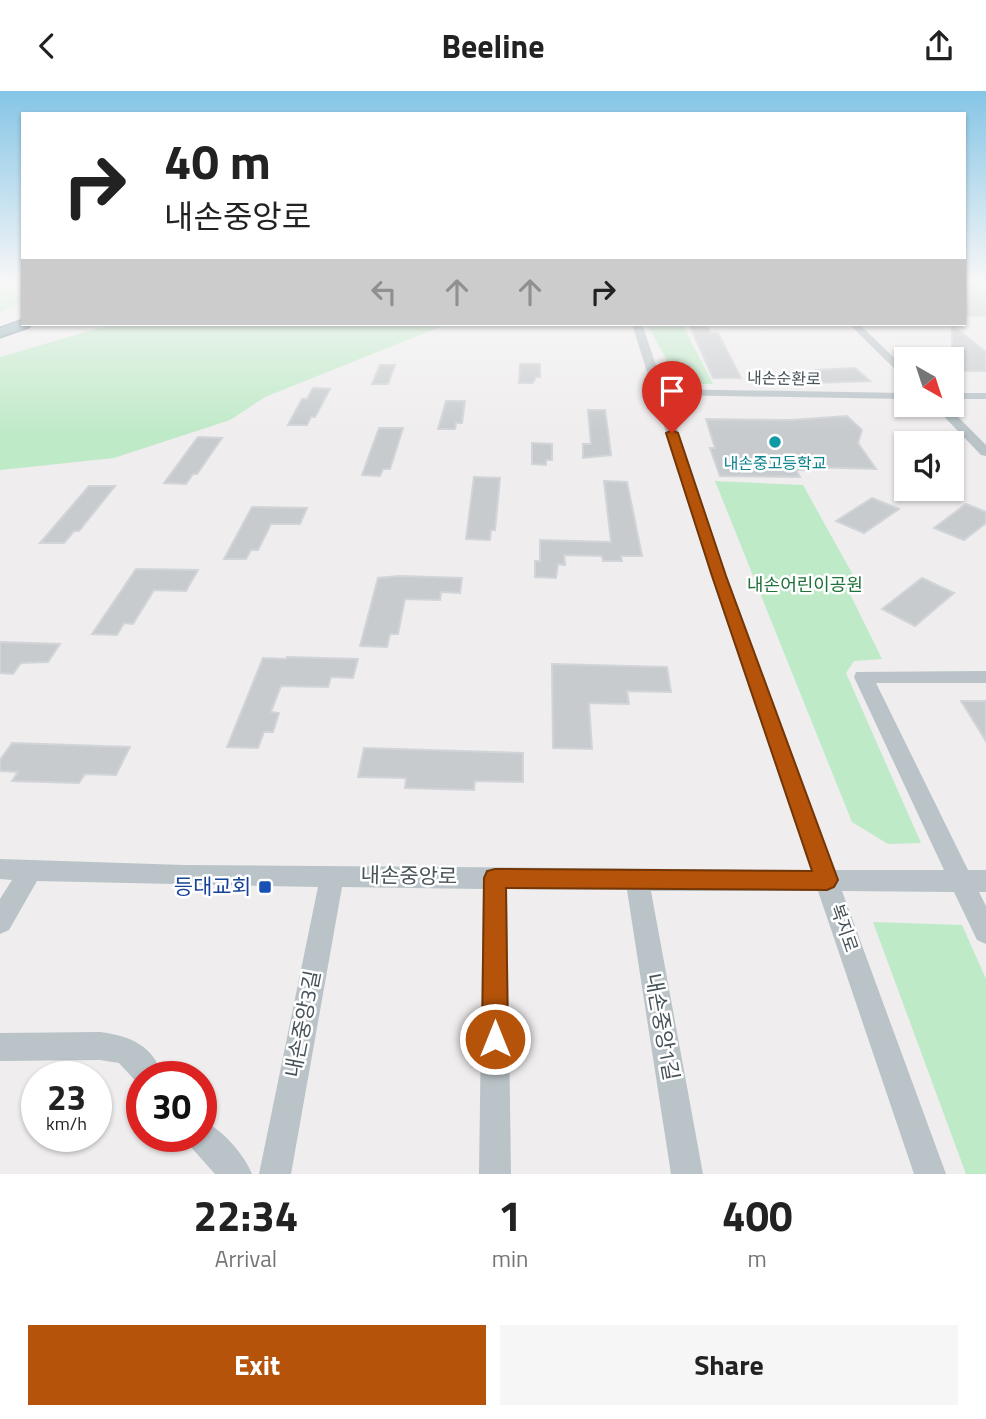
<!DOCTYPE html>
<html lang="en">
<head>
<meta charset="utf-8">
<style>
  :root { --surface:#fff; --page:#f6f6f6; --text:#222; --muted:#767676; --accent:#b45309 }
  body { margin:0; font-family:"Titillium Web","Noto Sans KR",sans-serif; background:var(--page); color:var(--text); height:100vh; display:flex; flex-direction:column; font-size:26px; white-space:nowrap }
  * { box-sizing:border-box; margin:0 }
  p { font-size:23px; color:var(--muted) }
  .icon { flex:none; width:38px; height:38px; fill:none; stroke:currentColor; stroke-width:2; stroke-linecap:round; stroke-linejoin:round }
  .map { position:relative; height:1083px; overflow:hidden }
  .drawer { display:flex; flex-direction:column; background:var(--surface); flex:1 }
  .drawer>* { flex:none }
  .hud { position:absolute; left:21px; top:21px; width:945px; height:214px; border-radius:0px; box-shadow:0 2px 5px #0004; background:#fff; color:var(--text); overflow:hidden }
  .needle { width:46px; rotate:141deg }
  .controls { position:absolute; left:894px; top:256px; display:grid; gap:14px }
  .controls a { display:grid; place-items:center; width:70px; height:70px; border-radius:0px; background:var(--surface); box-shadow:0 2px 5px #0004; font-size:35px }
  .speed { position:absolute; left:21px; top:970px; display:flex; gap:14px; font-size:35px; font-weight:700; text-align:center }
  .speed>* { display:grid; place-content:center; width:91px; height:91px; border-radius:50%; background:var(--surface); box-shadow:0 2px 5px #0004; line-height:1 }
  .speed small { font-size:18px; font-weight:400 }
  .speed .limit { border:10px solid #d22; background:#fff; color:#111 }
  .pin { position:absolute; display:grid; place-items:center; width:60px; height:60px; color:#fff; margin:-72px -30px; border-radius:50% 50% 50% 0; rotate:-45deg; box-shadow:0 0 7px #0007 }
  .pin .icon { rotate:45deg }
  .me { position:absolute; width:77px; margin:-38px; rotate:0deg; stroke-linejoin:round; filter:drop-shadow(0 0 5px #0008) }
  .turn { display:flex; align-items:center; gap:24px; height:147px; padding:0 28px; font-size:32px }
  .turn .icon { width:91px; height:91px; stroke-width:2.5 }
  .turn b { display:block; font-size:49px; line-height:60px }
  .lanes { display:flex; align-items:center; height:66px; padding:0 28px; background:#0003; justify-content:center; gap:35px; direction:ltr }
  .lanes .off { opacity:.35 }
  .eta { display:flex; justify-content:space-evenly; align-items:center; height:119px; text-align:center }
  .eta b { font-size:42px; font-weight:700; line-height:49px }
  .cta { display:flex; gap:14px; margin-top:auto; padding:14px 28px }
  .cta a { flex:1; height:80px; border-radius:0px; background:var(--accent); color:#fff; font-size:28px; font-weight:700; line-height:80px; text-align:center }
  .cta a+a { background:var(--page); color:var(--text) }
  header { display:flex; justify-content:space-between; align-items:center; height:91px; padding:0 28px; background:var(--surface); font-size:32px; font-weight:700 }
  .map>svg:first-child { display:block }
</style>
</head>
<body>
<header><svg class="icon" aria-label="back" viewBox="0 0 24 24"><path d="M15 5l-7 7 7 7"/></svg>Beeline<svg class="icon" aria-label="share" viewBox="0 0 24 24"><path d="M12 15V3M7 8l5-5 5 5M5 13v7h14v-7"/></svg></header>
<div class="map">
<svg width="986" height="1083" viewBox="0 0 986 1083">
  <rect width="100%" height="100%" fill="#efeded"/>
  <!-- green -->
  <g fill="#bfeac8">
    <path d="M10,190h13v23l-23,8v-29z"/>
    <path d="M113,233h334l-182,73 -35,23 -116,38 -114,12v-113z"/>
    <path d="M647,233h35l31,60h-33z"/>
    <path d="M715,390l88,4 60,108 -13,1 32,65 -28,2 -8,12 75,170 -33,1 -36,-22z"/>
    <path d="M873,831l89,3 24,54v195h-20z"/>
  </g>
  <!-- building -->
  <g fill="#c7cbce" stroke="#d1d4d8" stroke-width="2">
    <path d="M964,190l22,13v22h-22z"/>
    <path d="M689,233h19l2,9h8l23,45h-28z"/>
    <path d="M952,234l34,27v19h-34z"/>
    <path d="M520,273h20v13h-4l-3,6h-14z"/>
    <path d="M380,274h15l-7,19h-16z"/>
    <path d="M855,277l15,13 -55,2v-13z"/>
    <path d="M313,297l17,1 -15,28h-4l-4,8h-19l14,-26h5z"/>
    <path d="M446,310h19l-3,22h-6l-1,6h-17z"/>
    <path d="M588,319h17l6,45 -28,3v-14h8z"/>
    <path d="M847,325l15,14 -4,13 18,26 -70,-2 1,3h-11l4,7 -80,-1 -10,-28h5l-9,-29 84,1z"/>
    <path d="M379,337h24l-13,41h-7l-3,7 -18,-1z"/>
    <path d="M198,346l24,1 -25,36h-4l-7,10 -22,-1z"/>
    <path d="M532,352l20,1v16h-6v5l-14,-1z"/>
    <path d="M474,386l26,1 -5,52h-4l-1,10 -24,-1z"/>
    <path d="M604,390l23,1 15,74h-21l1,5h-19l-1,-5 -38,-1 1,10 -7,-1 -2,14 -21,-1v-16h5v-21l71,2z"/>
    <path d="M89,395h26l-36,45h-5l-10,12h-24z"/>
    <path d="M872,407l27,11 -35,24 -28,-12z"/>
    <path d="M966,413l20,8v11l-22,17 -30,-12z"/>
    <path d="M252,416l55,1 -7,16h-29l-13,26h-7l-5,9h-22z"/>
    <path d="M136,478l62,1 -12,21 -32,-1 -21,34 -9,-1 -7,12 -25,-1z"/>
    <path d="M399,485l63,2 -2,15 -19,-1 -1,8 -35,-1 -7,35h-8l-3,13 -27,-1 18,-68z"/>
    <path d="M922,487l32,15 -39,33 -33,-17z"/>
    <path d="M0,551l60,2 -12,18 -27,1 -8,11 -13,-1z"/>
    <path d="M287,566l71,2 -5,19 -22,-1 -3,10 -47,-1 -10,26 8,1 -6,19h-9l-6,16 -31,-1 36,-89 23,1z"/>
    <path d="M552,573l115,3 4,25 -44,-1 2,13 -40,-1 3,46 -39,-1z"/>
    <path d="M961,610h25v40z"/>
    <path d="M12,652l118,4 -14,28 -31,-1 -6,9 -67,-2 6,-9 -18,-1v-11z"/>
    <path d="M364,657l159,5v29l-48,-1 -1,9 -69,-2 1,-10 -48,-1z"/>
  </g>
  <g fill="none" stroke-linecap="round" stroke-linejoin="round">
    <defs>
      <path id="highway" d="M23,229v4h8l-2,3 -29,10v-9z"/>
    </defs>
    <!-- highway casing -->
    <use href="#highway" stroke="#7492a3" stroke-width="3"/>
    <!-- minor -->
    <g fill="#b9c3c8" fill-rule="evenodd">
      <path d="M632,233h10l22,65 242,4v6l-240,-4 61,181 108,294h109l-90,-193 2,-5 130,-1v12h-110l92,187h18v22h-7l7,14v38l-9,-4 -23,-48 -112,-1 104,283h-32l-96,-283h-167l52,283h-32l-44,-284 -120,-1 4,285h-32l4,-285 -141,-2 -51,287h-32l59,-287 -281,-6 -28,49 -9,4v-35l12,-19 -12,-1v-20l184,6 627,5 -100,-294z"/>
      <path d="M849,233h10l47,45v8l-4,-1z"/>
      <rect x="952" y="302" width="34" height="6"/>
      <path d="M932,313h13l41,41v11l-5,-1z"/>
      <path d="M100,941c31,4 52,13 63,44h-21v12l-23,-25 -19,-3 -100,1v-28z"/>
      <path d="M201,1029c20,8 43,34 51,54h-37l-25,-28 -4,-10h15z"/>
    </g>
    <!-- highway -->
    <use href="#highway" fill="#89a7b7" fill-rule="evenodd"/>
  </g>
  <!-- sky -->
  <linearGradient id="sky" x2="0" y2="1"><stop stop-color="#85c5e6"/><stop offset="0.56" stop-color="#f8f7f7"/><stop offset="1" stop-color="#f8f7f7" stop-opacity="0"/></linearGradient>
  <rect width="986" height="341" fill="url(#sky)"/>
  <!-- route -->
  <path fill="#b45309" stroke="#753606" stroke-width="2" d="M672,339l6,3 48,143 112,304 -4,7 -7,3 -321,-2 2,151 -4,10 -9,3 -9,-3 -4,-10 2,-161 3,-7 8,-2 317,2 -100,-295 -46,-143z"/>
  <!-- markers -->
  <circle fill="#0f9aa8" stroke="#fff" stroke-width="2.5" cx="775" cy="351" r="7"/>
  <rect fill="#1a4fb4" stroke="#fff" stroke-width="2.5" x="258" y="789" width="14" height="14" rx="3.5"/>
  <g text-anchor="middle" stroke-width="5" stroke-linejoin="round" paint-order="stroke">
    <!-- far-street labels -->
    <g font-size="16" fill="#475358" stroke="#fff">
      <text transform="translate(784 287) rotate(1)" y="6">내손순환로</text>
    </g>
    <!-- far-culture labels -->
    <g font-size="16" fill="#0d838f" stroke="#fff">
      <text x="775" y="378">내손중고등학교</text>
    </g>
    <!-- park labels -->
    <g font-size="18" fill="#1f723b" stroke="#fff">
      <text x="805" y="500">내손어린이공원</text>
    </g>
    <!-- street labels -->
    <g font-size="18" fill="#475358" stroke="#fff">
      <text transform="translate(844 837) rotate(71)" y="6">복지로</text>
    </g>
    <!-- near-street labels -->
    <g font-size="21" fill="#475358" stroke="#fff">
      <text transform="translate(409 785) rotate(1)" y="7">내손중앙로</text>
      <text transform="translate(303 933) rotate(-79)" y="7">내손중앙3길</text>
      <text transform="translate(662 936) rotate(80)" y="7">내손중앙1길</text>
    </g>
    <!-- near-transit labels -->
    <g font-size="21" fill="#164399" stroke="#fff" text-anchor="end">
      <text x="251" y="803">등대교회</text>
    </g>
  </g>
</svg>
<div class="controls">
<a><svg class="needle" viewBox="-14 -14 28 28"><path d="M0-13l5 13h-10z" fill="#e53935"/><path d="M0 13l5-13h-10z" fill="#767676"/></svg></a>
<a><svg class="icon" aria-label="sound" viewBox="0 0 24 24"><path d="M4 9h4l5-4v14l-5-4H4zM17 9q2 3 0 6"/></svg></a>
</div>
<div class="speed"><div>23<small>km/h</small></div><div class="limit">30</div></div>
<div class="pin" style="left:672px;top:342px;background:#d93025"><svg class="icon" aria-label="arrive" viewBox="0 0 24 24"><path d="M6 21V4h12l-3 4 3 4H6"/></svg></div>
<svg class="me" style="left:495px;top:948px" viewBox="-20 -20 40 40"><circle r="17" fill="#b45309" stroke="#fff" stroke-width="3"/><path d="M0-11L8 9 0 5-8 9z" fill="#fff"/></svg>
<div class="hud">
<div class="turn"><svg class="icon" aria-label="right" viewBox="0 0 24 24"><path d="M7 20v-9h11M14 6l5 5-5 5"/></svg><div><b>40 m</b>내손중앙로</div></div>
<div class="lanes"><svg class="icon off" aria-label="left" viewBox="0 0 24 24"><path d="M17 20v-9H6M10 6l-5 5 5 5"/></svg><svg class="icon off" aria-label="ahead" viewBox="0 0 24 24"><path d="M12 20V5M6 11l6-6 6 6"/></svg><svg class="icon off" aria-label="ahead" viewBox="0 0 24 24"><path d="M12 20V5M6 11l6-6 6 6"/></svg><svg class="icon" aria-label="right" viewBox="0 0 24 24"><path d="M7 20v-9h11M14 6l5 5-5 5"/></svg></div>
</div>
</div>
<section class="drawer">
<div class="eta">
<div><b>22:34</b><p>Arrival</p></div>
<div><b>1</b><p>min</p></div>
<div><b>400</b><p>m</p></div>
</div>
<div class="cta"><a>Exit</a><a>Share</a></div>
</section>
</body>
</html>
